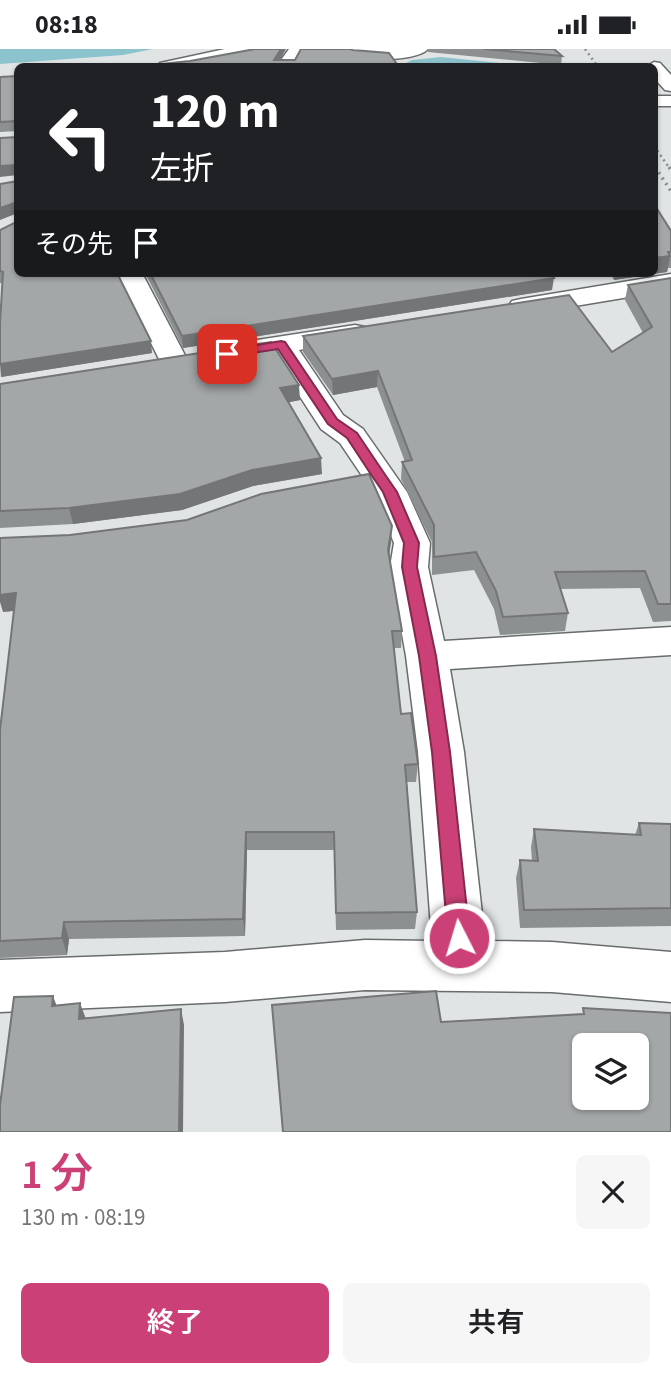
<!DOCTYPE html>
<html lang="ja">
<head>
<meta charset="utf-8">
<style>
  :root { --surface:#fff; --page:#f6f6f6; --text:#202124; --muted:#757577; --accent:#cb4177 }
  body { margin:0; font-family:"Source Sans 3","Noto Sans JP",sans-serif; background:var(--page); color:var(--text); height:100vh; display:flex; flex-direction:column; font-size:26px; white-space:nowrap }
  * { box-sizing:border-box; margin:0 }
  p { font-size:23px; color:var(--muted) }
  .icon { flex:none; width:38px; height:38px; fill:none; stroke:currentColor; stroke-width:2; stroke-linecap:round; stroke-linejoin:round }
  .map { position:relative; height:1083px; overflow:hidden }
  .panel { display:flex; flex-direction:column; background:var(--surface); flex:1 }
  .panel>* { flex:none }
  .top-card { position:absolute; left:14px; top:14px; width:644px; height:214px; border-radius:10px; box-shadow:0 2px 5px #0004; background:#202124; color:#fff; overflow:hidden }
  .fabs { position:absolute; left:572px; top:984px; display:grid; gap:14px }
  .fabs a { display:grid; place-items:center; width:77px; height:77px; border-radius:10px; background:var(--surface); box-shadow:0 2px 5px #0004; font-size:35px }
  .pin { position:absolute; display:grid; place-items:center; width:60px; height:60px; color:#fff; margin:-30px; border-radius:14px; box-shadow:0 4px 10px #0006 }
  .me { position:absolute; width:77px; margin:-38px; rotate:355deg; stroke-linejoin:round; filter:drop-shadow(0 0 5px #0008) }
  .turn { display:flex; align-items:center; gap:24px; height:147px; padding:0 21px; font-size:32px }
  .turn .icon { width:91px; height:91px; stroke-width:2.5 }
  .turn b { display:block; font-size:49px; line-height:60px }
  .then { display:flex; align-items:center; height:66px; padding:0 21px; background:#0003; gap:14px; font-size:26px }
  .round { display:grid; place-items:center; flex:none; width:74px; height:74px; border-radius:10px; background:var(--page) }
  .headline { display:flex; align-items:center; justify-content:space-between; height:119px; padding:0 21px }
  h1 { font-size:42px; font-weight:600; line-height:52px; color:var(--accent) }
  .action { display:flex; gap:14px; margin-top:auto; padding:14px 21px }
  .action a { flex:1; height:80px; border-radius:10px; background:var(--accent); color:#fff; font-size:28px; font-weight:600; line-height:80px; text-align:center }
  .action a+a { background:var(--page); color:var(--text) }
  .status { display:flex; justify-content:space-between; align-items:center; height:49px; padding:0 35px; background:var(--surface); direction:ltr }
  .status svg { height:19px; fill:currentColor }
  .map>svg:first-child { display:block }
</style>
</head>
<body>
<div class="status"><b>08:18</b><svg viewBox="0 0 49 12"><path d="M0 12V9h3v3zM5 12V6h3v6zM10 12V3h3v9zM15 12V0h3v12zM26 1h20v11H26zM47 4h2v5h-2z"/></svg></div>
<div class="map">
<svg width="671" height="1083" viewBox="0 0 671 1083">
  <rect width="100%" height="100%" fill="#e0e4e5"/>
  <!-- green -->
  <g fill="#8dc3cd">
    <path d="M0,0h153l-30,6 -123,9z"/>
    <path d="M441,8l70,7 5,2 -118,1 14,-7z"/>
  </g>
  <g fill="none" stroke-linecap="round" stroke-linejoin="round">
    <defs>
      <g id="minor">
        <path d="M225,0h30l-2,3 -62,15h-33l2,-4z"/>
        <path d="M289,0h16l-12,18h-17z"/>
        <path d="M336,0h92c-13,14 -79,13 -92,0z"/>
        <path d="M116,224h26l47,90 -5,6 -10,3 -10,-3z"/>
        <path d="M671,225v16l-150,25 -9,-2 -4,-6 4,-6 9,-2z"/>
        <path d="M355,276l10,2 4,6 -4,6 -66,11 44,65 20,14 44,63 23,51 -2,24 16,74 227,-14v28l-221,14 14,83 21,189 67,1 119,10v50l-119,-10 -187,-2 -140,12 -225,10v-52l225,-8 140,-12 67,1 -14,-189 -12,-96 -16,-89 4,-24 -21,-51 -33,-49 -19,-14 -48,-74 -49,8 -10,-3 -4,-6 4,-6 10,-3z"/>
      </g>
      <path id="primary" d="M654,13l6,1 11,12v16l-6,-1 -11,-12v-11h-8z"/>
      <rect id="trunk" x="654" y="47" width="17" height="10"/>
    </defs>
    <!-- minor casing -->
    <use href="#minor" stroke="#696c6d" stroke-width="3"/>
    <!-- primary casing -->
    <use href="#primary" stroke="#696c6d" stroke-width="3"/>
    <!-- trunk casing -->
    <use href="#trunk" stroke="#696c6d" stroke-width="3"/>
    <!-- minor -->
    <use href="#minor" fill="#fff" fill-rule="evenodd"/>
    <!-- primary -->
    <use href="#primary" fill="#fff" fill-rule="evenodd"/>
    <!-- trunk -->
    <use href="#trunk" fill="#fff" fill-rule="evenodd"/>
    <!-- rail-far1 -->
    <g stroke="#898c8d" stroke-width="2.5" stroke-dasharray="2 3.5" stroke-linecap="butt">
      <path d="M585,0l13,18"/>
      <path d="M654,97l16,23"/>
      <path d="M654,117l2,3"/>
    </g>
    <!-- rail -->
    <g stroke="#898c8d" stroke-width="3.5" stroke-dasharray="2 4.5" stroke-linecap="butt">
      <path d="M655,118l16,24"/>
      <path d="M669,118l2,3"/>
    </g>
  </g>
  <!-- wall -->
  <g fill="#8d9090">
    <path d="M428,0h126l8,7 -1,9 -133,-13z"/>
    <path d="M18,27v55l-18,1v-55z"/>
    <path d="M0,181l152,123 -151,24 1,-94h-2z"/>
    <path d="M671,182v37h-3l-1,4 -53,8 -4,-7h44z"/>
    <path d="M145,224h405l2,17 -369,58z"/>
    <path d="M671,229v343l-18,1 -13,-34 -80,1 8,24 -3,18 -65,4 -6,-26 -20,-39 -42,5v-33l-31,-63 1,-17h3l-28,-75 -44,8 -30,-43v-16l309,16 31,-19 -18,-33 3,-15z"/>
    <path d="M0,335l300,16 -11,2 33,72 -69,12 -71,24 -109,14 -73,4z"/>
    <path d="M392,477l-3,30 13,75 -1,17h-7l7,66 17,50 -2,18h-9l10,130 -2,17 -79,1 -2,-80h-87l-2,86 -176,3 -2,16 -67,3v-228l14,-119 -11,1z"/>
    <path d="M639,774l32,1v102l-151,2 -4,-50 4,-18 12,1 -1,-14 3,-18 101,6z"/>
  </g>
  <!-- shaded-wall -->
  <g fill="#737576">
    <path d="M281,0h5l-10,18 -2,-7z"/>
    <path d="M18,116v10l-18,2v-11z"/>
    <path d="M17,153l1,11 -18,7v-12z"/>
    <path d="M670,207l-3,16 -53,8 1,-7h39v-15z"/>
    <path d="M554,229l-2,12 -369,58 -1,-12z"/>
    <path d="M151,292l1,12 -151,24 -1,-13z"/>
    <path d="M378,322l-1,16 -44,8 -1,-16z"/>
    <path d="M299,336l1,15 -19,4 -1,-16z"/>
    <path d="M321,409l1,16 -69,12 -71,24 -109,14 -4,-16 183,-38z"/>
    <path d="M392,477l-1,17 -4,24 1,-17z"/>
    <path d="M16,544l4,17 -17,2 -3,-10v-7z"/>
    <path d="M246,783l1,18 -2,86 -2,-17z"/>
    <path d="M64,873l5,17 -2,16 -5,-17z"/>
    <path d="M53,947l6,16 -7,-6z"/>
    <path d="M80,954l6,16h-7z"/>
    <path d="M181,960l3,16 -1,107h-4z"/>
  </g>
  <!-- building -->
  <g fill="#a4a7a8" stroke="#737576" stroke-width="2" fill-rule="evenodd">
    <path d="M255,0h26l-7,11h21l6,-11h49l3,1 36,3 10,14h-267l58,-6z"/>
    <path d="M484,0h70l8,7z"/>
    <path d="M17,27l1,45 -18,1v-45z"/>
    <path d="M18,88v28l-18,1v-28z"/>
    <path d="M18,132v31l-1,-10 -17,6v-24z"/>
    <path d="M654,155l17,27v21h-3l2,4 -16,2z"/>
    <path d="M18,172v52h99l34,68 -151,23v-41l3,-51 -3,-1v-41z"/>
    <path d="M150,224h400l4,5 -372,58z"/>
    <path d="M671,229v326h-13l-13,-33 -90,1 13,41 -65,4 -7,-26 -20,-39 -42,5v-32l-32,-63 10,-2 -34,-89 -46,8 -29,-43 266,-41 43,57 40,-25 -24,-42z"/>
    <path d="M271,293l28,43 -19,3 41,70 -69,12 -72,24 -111,14 -69,3v-127z"/>
    <path d="M369,425l23,52 -4,24 14,81h-10l9,83 10,-1 7,51 -13,1 12,147 -81,1 -2,-81h-88l-3,87 -179,3 -2,16 -62,3v-211l16,-137 -16,2v-57l70,-3 117,-15 74,-26z"/>
    <path d="M639,774l32,1v84l-147,2 -4,-50 18,1 -4,-32 107,6z"/>
    <path d="M436,942l5,31 143,-8 -1,-6 88,5v119h-388l-11,-127zM584,996h53v52h-53z"/>
    <path d="M53,947l-1,10 28,-3 -1,16 102,-10 -2,123h-179v-27l14,-108z"/>
  </g>
  <!-- route -->
  <path fill="#cb4177" stroke="#842a4d" stroke-width="2" d="M281,292l4,1 52,77 20,14 29,43 11,16 22,51 -2,24 19,89 14,96 20,186 -4,7 -7,3 -8,-3 -3,-7 -16,-186 -13,-96 -17,-89 2,-24 -21,-51 -11,-16 -25,-38 -19,-14 -50,-75 -51,8 -6,-3 6,-4z"/>
</svg>
<div class="fabs">
<a><svg class="icon" aria-label="layers" viewBox="0 0 24 24"><path d="M12 4l9 5-9 5-9-5zM3 14l9 5 9-5"/></svg></a>
</div>
<div class="pin" style="left:227px;top:305px;background:#d93025"><svg class="icon" aria-label="arrive" viewBox="0 0 24 24"><path d="M6 21V4h12l-3 4 3 4H6"/></svg></div>
<svg class="me" style="left:459px;top:889px" viewBox="-20 -20 40 40"><circle r="17" fill="#cb4177" stroke="#fff" stroke-width="3"/><path d="M0-11L8 9 0 5-8 9z" fill="#fff"/></svg>
<div class="top-card">
<div class="turn"><svg class="icon" aria-label="left" viewBox="0 0 24 24"><path d="M17 20v-9H6M10 6l-5 5 5 5"/></svg><div><b>120 m</b>左折</div></div>
<div class="then">その先<svg class="icon" aria-label="arrive" viewBox="0 0 24 24"><path d="M6 21V4h12l-3 4 3 4H6"/></svg></div>
</div>
</div>
<section class="panel">
<div class="headline"><div><h1>1 分</h1><p>130 m · 08:19</p></div><a class="round"><svg class="icon" aria-label="close" viewBox="0 0 24 24"><path d="M6 6l12 12M18 6L6 18"/></svg></a></div>
<div class="action"><a>終了</a><a>共有</a></div>
</section>
</body>
</html>
